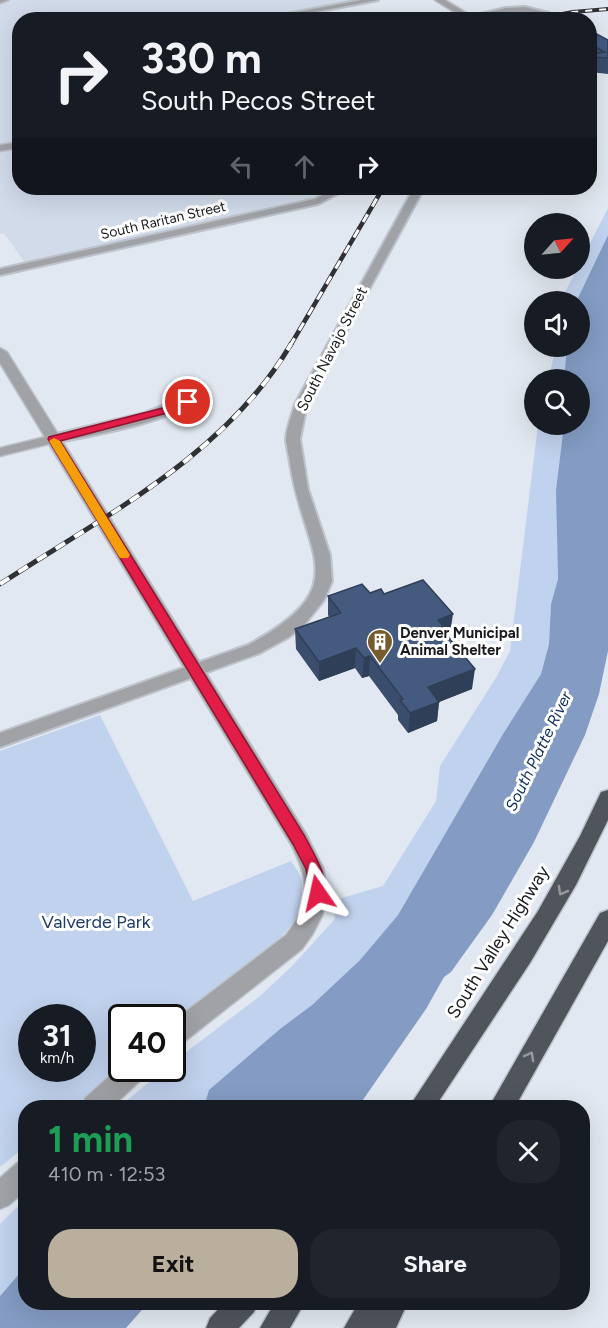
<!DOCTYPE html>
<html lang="en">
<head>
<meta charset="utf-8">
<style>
  :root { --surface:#171b24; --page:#20242c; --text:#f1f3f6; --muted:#9ea1a6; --accent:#baaf9c }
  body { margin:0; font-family:Figtree,sans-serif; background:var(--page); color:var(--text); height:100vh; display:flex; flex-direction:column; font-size:22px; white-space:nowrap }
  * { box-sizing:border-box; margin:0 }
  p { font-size:20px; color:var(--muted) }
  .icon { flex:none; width:33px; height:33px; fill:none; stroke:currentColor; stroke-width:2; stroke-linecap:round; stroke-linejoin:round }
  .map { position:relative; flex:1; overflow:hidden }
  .sheet { position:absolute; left:18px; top:1100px; width:572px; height:210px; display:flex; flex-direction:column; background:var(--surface); border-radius:24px; box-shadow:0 6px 24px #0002 }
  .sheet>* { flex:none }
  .banner { position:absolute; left:12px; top:12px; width:585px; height:183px; border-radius:24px; box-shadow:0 6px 24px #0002; background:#171b24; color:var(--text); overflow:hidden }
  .needle { width:39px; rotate:63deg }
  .buttons { position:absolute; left:524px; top:213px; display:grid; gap:12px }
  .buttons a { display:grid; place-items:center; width:66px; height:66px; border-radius:50%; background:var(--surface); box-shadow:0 6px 24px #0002; font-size:30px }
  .speed { position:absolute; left:18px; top:1004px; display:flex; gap:12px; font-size:30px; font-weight:700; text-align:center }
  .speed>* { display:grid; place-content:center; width:78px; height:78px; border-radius:50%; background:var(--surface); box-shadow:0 6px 24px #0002; line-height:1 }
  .speed small { font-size:15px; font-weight:400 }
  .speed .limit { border:3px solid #111; border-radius:9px; background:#fff; color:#111 }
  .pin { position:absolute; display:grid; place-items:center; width:51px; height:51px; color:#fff; margin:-26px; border:3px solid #fff; border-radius:50%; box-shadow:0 2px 6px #0007 }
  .me { position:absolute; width:66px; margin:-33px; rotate:349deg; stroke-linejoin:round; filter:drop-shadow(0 0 4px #0008) }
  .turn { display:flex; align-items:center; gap:21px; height:126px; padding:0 30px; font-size:27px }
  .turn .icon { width:78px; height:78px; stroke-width:2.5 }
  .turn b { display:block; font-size:42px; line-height:51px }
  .lanes { display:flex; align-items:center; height:57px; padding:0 30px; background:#0003; justify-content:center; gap:30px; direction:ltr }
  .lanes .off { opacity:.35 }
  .round { display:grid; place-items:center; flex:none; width:63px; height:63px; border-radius:24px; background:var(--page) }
  .headline { display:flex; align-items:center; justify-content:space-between; height:102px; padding:0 30px }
  h1 { font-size:36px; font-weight:700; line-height:45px; color:#1e9e55 }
  .cta { display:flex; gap:12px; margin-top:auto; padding:12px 30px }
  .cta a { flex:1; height:69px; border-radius:24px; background:var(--accent); color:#111; font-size:24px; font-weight:700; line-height:69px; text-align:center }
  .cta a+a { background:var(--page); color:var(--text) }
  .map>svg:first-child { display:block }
</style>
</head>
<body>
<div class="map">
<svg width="608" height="1328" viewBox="0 0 608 1328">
  <rect width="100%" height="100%" fill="#e2e8f1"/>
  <!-- built -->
  <g fill="#d1dbea">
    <path d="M0,0h361l-114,19 -227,1 -1,121 -19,4z"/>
    <path d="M19,148l1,40h300l3,3v4l-298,68 -21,-30 -4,1v-82z"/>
  </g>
  <!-- green -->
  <g fill="#c1d2ee" fill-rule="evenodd">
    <path d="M608,208v27l-31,66 -17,1z"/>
    <path d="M556,347h11l-3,32 -16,1z"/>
    <path d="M538,425h26l-7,107 1,47 -7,25 -2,40 -8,30 -38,60 -105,181 -38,45 -48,45 -32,24 -70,61 -6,17h-85l47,-39h6l1,-6 87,-66 32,-30 42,-46 4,-21 45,-13 53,-85 4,-35 57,-90 13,-25z"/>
    <path d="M100,715l93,186 98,-40c3,5 10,13 11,20 1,10 -2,27 -6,36 -11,26 -98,89 -123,110l-1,-10h-50v51l-48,39h-48l-1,40 -25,20v-416zM32,1017h50v51h-50z"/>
    <path d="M25,1199v68l-25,29v-72z"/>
  </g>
  <!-- water -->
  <g fill="#849cc3">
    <path d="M608,235v416l-9,43 -14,41 -51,107 -42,73 -41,57 -7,5 -18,32 -68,98h-154l5,-17 71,-61 32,-24 48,-45 38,-45 105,-181 38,-60 8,-30 2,-40 7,-25 -2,-89 8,-65 15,-1v-44l-15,-1 3,-32 12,-1v-44l-2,-2z"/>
    <path d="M25,1267l1,35h123l-23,26h-126v-32z"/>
  </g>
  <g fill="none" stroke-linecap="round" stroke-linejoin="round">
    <defs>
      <g id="minor">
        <path d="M0,0h8l-8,3z"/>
        <path d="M361,0h17l-105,20h-19z"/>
        <path d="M525,7l24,6 13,7 -47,-8 -44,7 -4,-2 39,-9z"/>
        <path d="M323,188h10l4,6 -19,10 -318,71v-6l315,-70 11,-6z"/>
        <path d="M414,188h10l-117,216 -7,35 8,50 22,66 2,26 -8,19 -20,25 -15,12 -29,16 -260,94v-14l248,-88c110,-60 56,-88 42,-182 -1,-7 -3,-15 -4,-23 0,-11 6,-25 9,-36z"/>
        <path d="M198,390l6,4c-23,27 -115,42 -151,49l-7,-4 2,-3 97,-23z"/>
      </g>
      <g id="tertiary">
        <path d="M435,0h10l33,20h-11z"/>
        <path d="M20,142v6l-20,3v-6z"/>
        <path d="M0,348l7,4 299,482 17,34 4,24 -5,24 -10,19 -10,14 -122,96 -8,3v-26l114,-87c25,-32 24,-53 6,-89l-243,-402 -49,12v-8l45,-11 -45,-74z"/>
        <path d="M122,1065v3h26l-3,8 -33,31h-30l3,-9z"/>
        <path d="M26,1159v31l-17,15 -9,4v-31l17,-15z"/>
      </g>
      <g id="motorway">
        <path d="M608,790v30l-32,65 -46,78 -95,144h-26l129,-196 42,-75 21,-44z"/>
        <path d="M608,910v31l-93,166h-26l111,-194z"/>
        <path d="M225,1302h33l-4,10 -15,16h-33l4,-10z"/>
        <path d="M275,1302h30l-15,26h-30z"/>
        <path d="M359,1302h49l-12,26h-52z"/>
      </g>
    </defs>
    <!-- minor casing -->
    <use href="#minor" stroke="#bec3cb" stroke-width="4"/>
    <!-- tertiary casing -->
    <use href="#tertiary" stroke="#bec3cb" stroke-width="3"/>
    <!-- motorway casing -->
    <use href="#motorway" stroke="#bec3cb" stroke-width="3"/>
    <!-- minor -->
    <use href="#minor" fill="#a0a2a6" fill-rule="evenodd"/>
    <!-- tertiary -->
    <use href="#tertiary" fill="#a0a2a6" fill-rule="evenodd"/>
    <!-- motorway -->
    <use href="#motorway" fill="#50555c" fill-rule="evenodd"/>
    <defs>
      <path id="rail-far2" d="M530,20l43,-8 35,-3"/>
      <path id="rail-far1" d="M290,346l93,-158"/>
      <path id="rail" d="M0,584c104,-68 226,-129 291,-240"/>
    </defs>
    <!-- rail-far2 casing -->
    <use href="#rail-far2" stroke="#2f3135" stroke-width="4"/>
    <!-- rail-far1 casing -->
    <use href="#rail-far1" stroke="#2f3135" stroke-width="4.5"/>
    <!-- rail casing -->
    <use href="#rail" stroke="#2f3135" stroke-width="5"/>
    <!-- rail-far2 -->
    <use href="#rail-far2" stroke="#fff" stroke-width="2" stroke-dasharray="7" stroke-linecap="butt"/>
    <!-- rail-far1 -->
    <use href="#rail-far1" stroke="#fff" stroke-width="3" stroke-dasharray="9" stroke-linecap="butt"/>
    <!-- rail -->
    <use href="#rail" stroke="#fff" stroke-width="4" stroke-dasharray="11" stroke-linecap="butt"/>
  </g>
  <!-- wall -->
  <g fill="#3a4d6c">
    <path d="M590,32l18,8v34l-18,-2 1,-11 -1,-1z"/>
    <path d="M370,593l14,1 66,40 -3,1 25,54 -33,13 -2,19 -29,12 -10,-13v-5l-29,-39 -7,2 -7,-10 -36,13 -23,-32 -1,-20 34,-12 -1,-2v-19z"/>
  </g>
  <!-- shaded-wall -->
  <g fill="#303f58">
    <path d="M453,614l-3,20 -8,3 -4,-17z"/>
    <path d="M356,648l-1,20 -36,13v-19z"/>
    <path d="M370,656l-1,20 -7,2 2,-20z"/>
    <path d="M475,669l-3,20 -33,13 -2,19 -29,12 2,-20 18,-26z"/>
  </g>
  <!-- building -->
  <g fill="#445a7e" stroke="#303f58" stroke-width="1.5">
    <path d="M591,31l17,9v18l-16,-1v-3l13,-2 -15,-8v-12z"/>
    <path d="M423,580l30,34 -15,6 5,6 -3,1 35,42 -47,18 11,15 -29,11 -10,-13 3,-1 -33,-43 -6,2 -8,-10 -37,14 -24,-33 46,-16 -13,-17 34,-12 8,9 11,-4 3,5z"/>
  </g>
  <!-- one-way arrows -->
  <defs><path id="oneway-chevron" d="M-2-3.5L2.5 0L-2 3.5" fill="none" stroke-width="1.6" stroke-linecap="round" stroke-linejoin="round" transform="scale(1.5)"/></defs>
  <g stroke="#96999d">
    <use href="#oneway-chevron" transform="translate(562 891) rotate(119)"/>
    <use href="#oneway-chevron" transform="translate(530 1056) rotate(-61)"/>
  </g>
  <!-- route -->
  <path fill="#e11d48" stroke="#92132f" stroke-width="1.5" d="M188,399l5,3 -1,2 -21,8 -111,29 244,394c8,16 28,46 19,63l-5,2 -6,-2 -6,-29 -13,-25 -245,-405 1,-2 114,-29z"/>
  <!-- slow -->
  <path fill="#f59e0b" d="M54,438l6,3 70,114 -2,3h-8l-2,-3 -69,-114z"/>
  <!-- icons -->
  <defs>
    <symbol id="building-pin" viewBox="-11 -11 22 30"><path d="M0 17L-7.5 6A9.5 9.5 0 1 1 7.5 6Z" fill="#765c2d" stroke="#fff"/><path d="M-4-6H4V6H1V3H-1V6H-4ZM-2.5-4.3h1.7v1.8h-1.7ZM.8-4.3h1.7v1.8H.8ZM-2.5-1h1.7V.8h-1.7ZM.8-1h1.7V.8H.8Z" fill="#fff"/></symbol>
  </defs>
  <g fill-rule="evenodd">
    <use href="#building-pin" x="365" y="627" width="30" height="40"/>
  </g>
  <g text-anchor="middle" stroke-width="6" stroke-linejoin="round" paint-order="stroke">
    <!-- far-street labels -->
    <g font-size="14" fill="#1a1b1f" stroke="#fff">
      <text transform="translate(163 220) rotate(-13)" y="5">South Raritan Street</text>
    </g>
    <!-- street labels -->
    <g font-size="15" fill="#1a1b1f" stroke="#fff">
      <text transform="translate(332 349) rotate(-63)" y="5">South Navajo Street</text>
    </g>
    <!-- poi labels -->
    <g font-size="15" font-weight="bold" fill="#1a1b1f" stroke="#fff" text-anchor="start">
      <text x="400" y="638">Denver Municipal<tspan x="400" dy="17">Animal Shelter</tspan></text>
    </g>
    <!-- water labels -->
    <g font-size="16" font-style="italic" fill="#102d5e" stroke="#fff">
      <text transform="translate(538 751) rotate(-64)" y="6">South Platte River</text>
    </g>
    <!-- near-park labels -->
    <g font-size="18" fill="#1d3b6d" stroke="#fff">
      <text x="96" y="928">Valverde Park</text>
    </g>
    <!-- near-street labels -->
    <g font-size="18" fill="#1a1b1f" stroke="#fff">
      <text transform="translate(498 942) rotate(-58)" y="6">South Valley Highway</text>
    </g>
  </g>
</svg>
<div class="buttons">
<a><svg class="needle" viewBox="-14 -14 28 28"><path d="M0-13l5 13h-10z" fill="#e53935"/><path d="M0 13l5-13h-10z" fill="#9ea1a6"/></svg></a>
<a><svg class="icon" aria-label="sound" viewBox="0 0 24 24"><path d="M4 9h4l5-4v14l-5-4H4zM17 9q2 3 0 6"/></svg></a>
<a><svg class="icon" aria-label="search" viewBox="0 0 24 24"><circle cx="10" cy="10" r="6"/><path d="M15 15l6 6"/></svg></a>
</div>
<div class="speed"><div>31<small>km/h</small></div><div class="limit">40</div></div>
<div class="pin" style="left:188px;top:402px;background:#d93025"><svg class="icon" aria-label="arrive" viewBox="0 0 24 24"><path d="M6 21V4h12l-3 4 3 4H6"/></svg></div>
<svg class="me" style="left:318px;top:893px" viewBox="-20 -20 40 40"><path d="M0-17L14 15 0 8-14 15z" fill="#e11d48" stroke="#fff" stroke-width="4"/></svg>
<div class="banner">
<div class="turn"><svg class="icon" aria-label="right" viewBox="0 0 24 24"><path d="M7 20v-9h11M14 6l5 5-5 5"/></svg><div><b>330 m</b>South Pecos Street</div></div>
<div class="lanes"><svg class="icon off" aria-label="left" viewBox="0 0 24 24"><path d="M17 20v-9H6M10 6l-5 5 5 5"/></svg><svg class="icon off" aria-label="ahead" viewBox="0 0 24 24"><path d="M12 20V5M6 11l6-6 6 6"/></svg><svg class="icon" aria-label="right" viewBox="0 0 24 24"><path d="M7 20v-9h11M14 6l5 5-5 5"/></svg></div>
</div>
<section class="sheet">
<div class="headline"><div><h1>1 min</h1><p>410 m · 12:53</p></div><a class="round"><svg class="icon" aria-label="close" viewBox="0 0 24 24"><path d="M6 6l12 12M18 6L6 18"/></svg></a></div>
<div class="cta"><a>Exit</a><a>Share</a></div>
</section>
</div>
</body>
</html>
